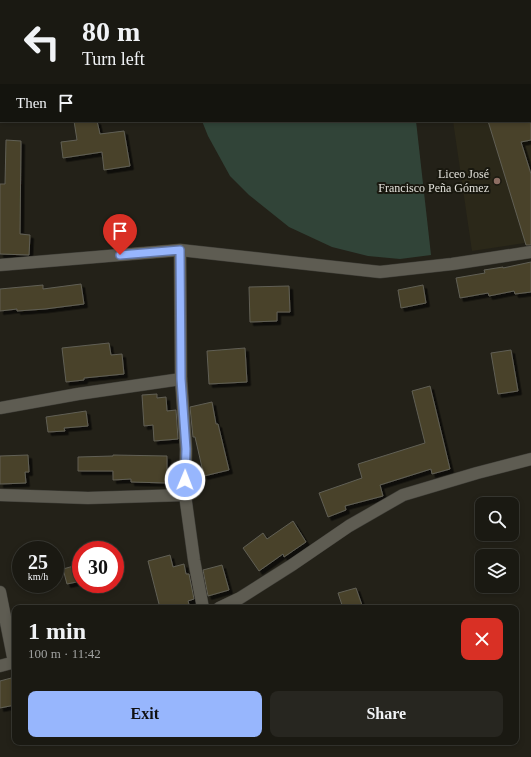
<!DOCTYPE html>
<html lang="en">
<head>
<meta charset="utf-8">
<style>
  :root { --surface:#1a1912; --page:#272620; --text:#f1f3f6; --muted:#9fa09f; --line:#383832; --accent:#97b6fd }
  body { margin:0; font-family:Georgia,serif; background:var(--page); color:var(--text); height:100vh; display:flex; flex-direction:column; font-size:15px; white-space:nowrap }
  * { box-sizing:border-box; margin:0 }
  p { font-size:13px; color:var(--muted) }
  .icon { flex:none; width:22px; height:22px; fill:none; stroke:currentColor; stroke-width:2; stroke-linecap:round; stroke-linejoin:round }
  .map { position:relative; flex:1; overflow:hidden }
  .details { position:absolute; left:12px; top:605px; width:507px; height:140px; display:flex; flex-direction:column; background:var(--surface); border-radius:8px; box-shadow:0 2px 6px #0003,0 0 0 1px var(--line) }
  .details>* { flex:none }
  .banner { position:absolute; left:0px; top:0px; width:531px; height:122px; box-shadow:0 2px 6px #0003,0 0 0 1px var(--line); background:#1a1912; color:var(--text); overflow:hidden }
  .buttons { position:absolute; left:475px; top:497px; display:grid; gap:8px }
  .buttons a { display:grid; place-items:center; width:44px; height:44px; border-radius:8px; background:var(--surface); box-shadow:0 2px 6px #0003,0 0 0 1px var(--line); font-size:20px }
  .speed { position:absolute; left:12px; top:541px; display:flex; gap:8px; font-size:20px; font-weight:700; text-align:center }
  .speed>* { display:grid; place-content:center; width:52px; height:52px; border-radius:50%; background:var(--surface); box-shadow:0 2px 6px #0003,0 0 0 1px var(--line); line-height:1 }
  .speed small { font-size:10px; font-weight:400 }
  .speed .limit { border:6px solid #d22; background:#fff; color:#111 }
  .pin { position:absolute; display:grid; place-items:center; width:34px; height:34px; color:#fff; margin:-41px -17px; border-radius:50% 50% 50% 0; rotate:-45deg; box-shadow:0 0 4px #0007 }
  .pin .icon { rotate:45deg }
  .me { position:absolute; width:44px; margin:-22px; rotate:1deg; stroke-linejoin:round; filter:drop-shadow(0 0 3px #0008) }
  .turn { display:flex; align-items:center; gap:14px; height:84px; padding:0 16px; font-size:18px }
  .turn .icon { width:52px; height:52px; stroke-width:2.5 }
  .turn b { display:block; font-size:28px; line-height:34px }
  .then { display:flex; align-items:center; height:38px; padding:0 16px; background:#0003; gap:8px; font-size:15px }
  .round { display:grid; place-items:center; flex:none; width:42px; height:42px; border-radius:8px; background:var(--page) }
  .summary { display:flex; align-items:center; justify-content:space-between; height:68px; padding:0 16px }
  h1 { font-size:24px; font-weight:600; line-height:30px }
  .primary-button { display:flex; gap:8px; margin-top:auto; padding:8px 16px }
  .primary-button a { flex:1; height:46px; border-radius:8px; background:var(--accent); color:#111; font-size:16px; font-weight:600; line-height:46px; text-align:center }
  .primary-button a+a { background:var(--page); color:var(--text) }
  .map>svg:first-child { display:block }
</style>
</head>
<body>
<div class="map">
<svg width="531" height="757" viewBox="0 0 531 757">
  <defs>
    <filter id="shadow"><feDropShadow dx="3.5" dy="3.5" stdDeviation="0" flood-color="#0009"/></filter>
  </defs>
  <rect width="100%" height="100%" fill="#232118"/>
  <!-- built -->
  <path fill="#2b2819" d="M436,0h95v242l-59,9 -19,-130h77v-120h-94z"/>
  <!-- pitch -->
  <path fill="#314438" d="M202,121h214l15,134 -31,4 -32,-3 -36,-9 -43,-20 -40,-32 -19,-19 -22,-40z"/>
  <!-- building -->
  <g fill="#484329" stroke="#615f55" filter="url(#shadow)">
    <path d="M74,121h23l3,13 24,-3 6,35 -26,4 -2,-18 -39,6 -2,-16 16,-2z"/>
    <path d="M488,121h43v19l-10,2 10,32v71h-5z"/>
    <path d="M6,140l15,1 -1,93 10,1 -1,20 -29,-1v-70h5z"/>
    <path d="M531,262v30l-16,2 -1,-3 -25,5 -1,-3 -28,5 -4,-20 29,-5 -1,-3 19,-3v1z"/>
    <path d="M81,284l3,20 -39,5 -28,2v-2l-17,2v-22l43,-4v4z"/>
    <path d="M423,285l3,18 -25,5 -3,-18z"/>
    <path d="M289,286l1,26h-13v9l-27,1 -1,-35z"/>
    <path d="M109,343l2,12 11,-1 2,20 -40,4v2l-18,2 -4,-34z"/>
    <path d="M245,348l2,34 -38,2 -2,-33z"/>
    <path d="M511,350l7,41 -20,3 -7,-41z"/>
    <path d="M430,386l20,83 -18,5 -1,-5 -51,16 3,11 -38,10 1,4 -18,7 -9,-24 43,-15 -4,-14 67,-21 -13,-52z"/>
    <path d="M157,394v4l9,-1 1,14 9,-1 2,29 -24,2 -1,-16 -9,1 -2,-31z"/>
    <path d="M212,402l4,22h2l11,46 -25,6 -9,-39h-2l-3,-30z"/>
    <path d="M86,411l2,15 -24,2 1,3 -17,1 -2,-15z"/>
    <path d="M28,455l1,17h-4l1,11 -26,1v-28z"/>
    <path d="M113,455l54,1v27l-36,-1v-3l-18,1v-9h-35v-14l35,-1z"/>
    <path d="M293,521l13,21 -22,15 -1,-3 -24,17 -16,-23 20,-15 4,6z"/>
    <path d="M170,555l3,12 11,-3 2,10h3l5,25 -6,2 2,7h-30l-12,-47z"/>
    <path d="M81,564v17l-14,3 -4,-15z"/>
    <path d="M222,565l7,25 -21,6 -5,-26z"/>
    <path d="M356,588l7,20h-20l-5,-15z"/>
    <path d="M15,677v28l-15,3v-27z"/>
  </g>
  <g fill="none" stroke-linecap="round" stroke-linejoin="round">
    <defs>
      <g id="minor">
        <path d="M180,250l1,129 5,70 -1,46 9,65 9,48"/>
        <path d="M0,265l180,-15 200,22 72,-8 79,-12"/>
        <path d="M0,408l78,-14 103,-15"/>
        <path d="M0,495l88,3 97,-3"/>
        <path d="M0,592l14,70"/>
        <path d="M219,608l21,-10 52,-33 57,-39 54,-31 74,-22 54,-14"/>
        <path d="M0,666l15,-4"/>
      </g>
    </defs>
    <!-- minor casing -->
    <use href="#minor" stroke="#3f3e38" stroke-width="13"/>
    <!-- minor -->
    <use href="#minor" stroke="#5e5c52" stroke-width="12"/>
  </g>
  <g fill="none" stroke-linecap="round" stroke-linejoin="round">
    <defs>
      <path id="route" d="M120,255l60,-5 1,129 5,70 -1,31"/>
    </defs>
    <!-- route casing -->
    <use href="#route" stroke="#6276a4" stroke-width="10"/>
    <!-- route -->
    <use href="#route" stroke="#97b6fd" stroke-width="7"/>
  </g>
  <!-- markers -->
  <circle fill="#8d6e63" stroke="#19180f" stroke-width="1.5" cx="497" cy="181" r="4"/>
  <g text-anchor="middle" stroke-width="4" stroke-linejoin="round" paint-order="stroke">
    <!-- poi labels -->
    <g font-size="12" fill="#e2e1db" stroke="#19180f" text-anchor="end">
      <text x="489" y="178">Liceo José<tspan x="489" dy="14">Francisco Peña Gómez</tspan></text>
    </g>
  </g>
</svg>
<div class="buttons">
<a><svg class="icon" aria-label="search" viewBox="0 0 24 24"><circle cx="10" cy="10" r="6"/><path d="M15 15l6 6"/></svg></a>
<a><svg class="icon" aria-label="layers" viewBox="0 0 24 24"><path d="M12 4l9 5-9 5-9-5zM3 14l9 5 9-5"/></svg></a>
</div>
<div class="speed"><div>25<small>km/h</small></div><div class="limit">30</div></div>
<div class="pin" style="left:120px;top:255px;background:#d93025"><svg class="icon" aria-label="arrive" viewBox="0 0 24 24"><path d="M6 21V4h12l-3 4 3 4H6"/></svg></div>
<svg class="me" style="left:185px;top:480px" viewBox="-20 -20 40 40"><circle r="17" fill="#97b6fd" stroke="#fff" stroke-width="3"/><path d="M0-11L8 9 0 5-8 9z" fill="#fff"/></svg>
<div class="banner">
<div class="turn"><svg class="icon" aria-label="left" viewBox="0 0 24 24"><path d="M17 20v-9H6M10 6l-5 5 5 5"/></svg><div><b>80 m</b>Turn left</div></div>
<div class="then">Then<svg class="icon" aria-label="arrive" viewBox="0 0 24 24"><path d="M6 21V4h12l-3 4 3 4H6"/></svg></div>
</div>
<section class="details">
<div class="summary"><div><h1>1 min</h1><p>100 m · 11:42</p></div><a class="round" style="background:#d93025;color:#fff"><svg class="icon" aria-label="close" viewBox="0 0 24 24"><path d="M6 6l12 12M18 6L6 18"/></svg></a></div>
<div class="primary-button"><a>Exit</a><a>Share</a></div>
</section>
</div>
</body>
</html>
